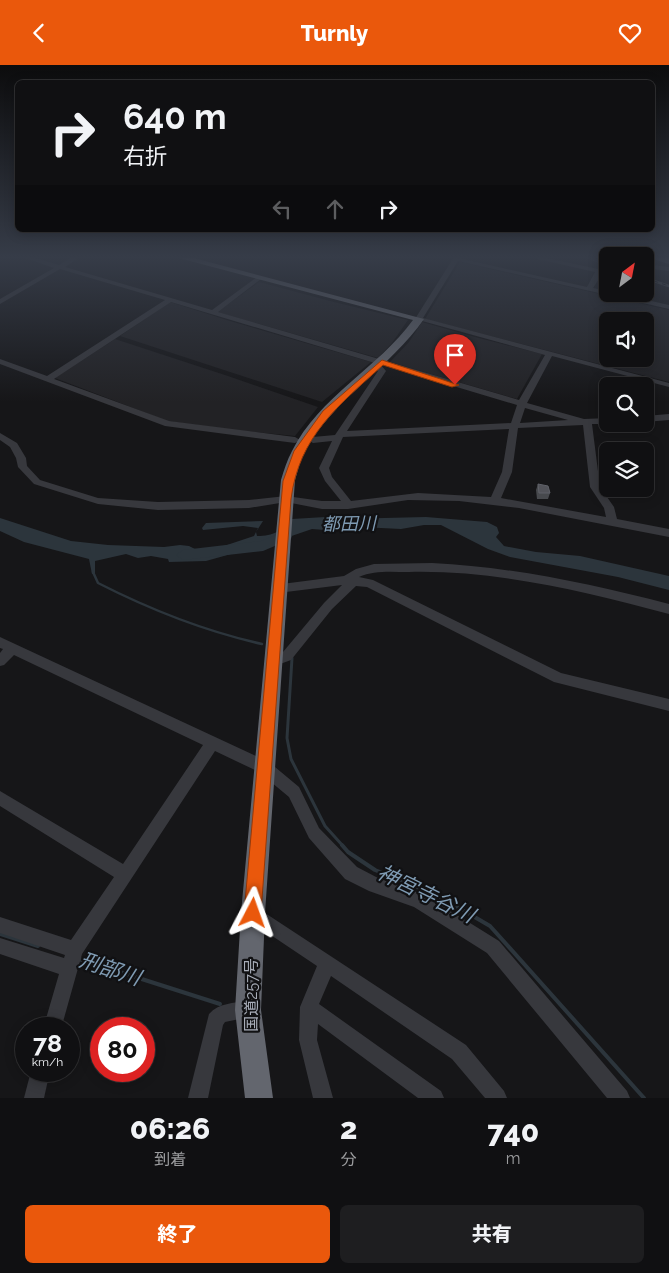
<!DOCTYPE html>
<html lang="ja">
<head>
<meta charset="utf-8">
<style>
  :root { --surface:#101012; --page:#1e1e20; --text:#f1f3f6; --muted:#9c9d9f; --line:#303032; --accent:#ea580c }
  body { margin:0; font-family:Raleway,"Noto Sans JP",sans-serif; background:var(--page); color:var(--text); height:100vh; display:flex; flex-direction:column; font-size:19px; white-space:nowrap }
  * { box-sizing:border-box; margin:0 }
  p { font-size:16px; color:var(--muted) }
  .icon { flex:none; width:28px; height:28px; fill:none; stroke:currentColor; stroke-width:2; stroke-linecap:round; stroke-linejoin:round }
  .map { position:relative; height:1033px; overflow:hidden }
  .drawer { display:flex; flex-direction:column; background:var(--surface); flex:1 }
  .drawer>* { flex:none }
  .banner { position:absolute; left:15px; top:15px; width:640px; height:152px; border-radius:8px; box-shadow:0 2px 12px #0003,0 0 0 1px var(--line); background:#101012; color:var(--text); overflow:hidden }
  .needle { width:32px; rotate:32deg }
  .controls { position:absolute; left:599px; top:182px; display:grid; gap:10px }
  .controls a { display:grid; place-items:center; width:55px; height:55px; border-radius:8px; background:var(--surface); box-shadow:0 2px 12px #0003,0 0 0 1px var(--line); font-size:25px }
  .speed { position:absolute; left:15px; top:952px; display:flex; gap:10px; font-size:25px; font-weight:700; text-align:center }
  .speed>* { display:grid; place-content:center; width:65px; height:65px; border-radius:50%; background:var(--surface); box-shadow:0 2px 12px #0003,0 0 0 1px var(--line); line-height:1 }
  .speed small { font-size:12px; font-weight:400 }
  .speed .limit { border:8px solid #d22; background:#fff; color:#111 }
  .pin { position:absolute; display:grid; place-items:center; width:42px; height:42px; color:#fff; margin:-51px -21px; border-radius:50% 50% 50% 0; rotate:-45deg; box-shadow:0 0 5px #0007 }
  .pin .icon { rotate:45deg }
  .me { position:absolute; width:55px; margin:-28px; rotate:4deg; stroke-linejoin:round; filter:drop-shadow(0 0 4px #0008) }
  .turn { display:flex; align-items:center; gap:18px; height:105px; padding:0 25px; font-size:22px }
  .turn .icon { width:65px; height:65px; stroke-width:2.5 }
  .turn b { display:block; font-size:35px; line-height:42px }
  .lanes { display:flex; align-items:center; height:48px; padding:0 25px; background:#0003; justify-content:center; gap:25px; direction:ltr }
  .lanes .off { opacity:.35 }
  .eta { display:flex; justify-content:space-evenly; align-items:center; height:85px; text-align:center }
  .eta b { font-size:30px; font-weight:800; line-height:35px }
  .primary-button { display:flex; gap:10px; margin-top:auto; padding:10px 25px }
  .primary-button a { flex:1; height:58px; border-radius:8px; background:var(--accent); color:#fff; font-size:20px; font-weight:800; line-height:58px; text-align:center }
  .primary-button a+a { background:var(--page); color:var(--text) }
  header { display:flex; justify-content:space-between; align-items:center; height:65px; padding:0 25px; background:var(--accent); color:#fff; font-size:22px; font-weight:800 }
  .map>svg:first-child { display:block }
</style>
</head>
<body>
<header><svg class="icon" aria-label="back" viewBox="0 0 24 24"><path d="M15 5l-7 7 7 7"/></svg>Turnly<svg class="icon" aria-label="heart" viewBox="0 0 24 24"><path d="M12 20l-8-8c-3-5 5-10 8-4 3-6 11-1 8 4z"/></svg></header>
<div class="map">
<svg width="669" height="1033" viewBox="0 0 669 1033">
  <rect width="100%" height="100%" fill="#161618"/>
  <!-- built -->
  <g fill="#222225" fill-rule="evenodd">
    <path d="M460,197l209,48v72l-244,-63zM608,256h37v38h-37z"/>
    <path d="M259,217l75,20 74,18 -16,23 -14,15 -161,-46z"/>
    <path d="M170,237l60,19 141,41 -49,40 -202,-66z"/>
    <path d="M422,257l53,15 67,17 -25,45 -127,-37 19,-20z"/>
    <path d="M115,274l113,37 90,31 -23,29 -61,-6 -67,-9 -112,-43z"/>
  </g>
  <!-- water -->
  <path fill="#2c353c" d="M342,451v3l84,-2 61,5 10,5 2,6 -3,4 8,9 32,6 44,4 89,20v14l-51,-13 -108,-20 -22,-8 -47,-24h-17l-23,4 -40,-2 -23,4 -26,-2 -38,13 -68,19 -37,1 -1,-3 -17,-3 -13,2 -12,-4 -31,7v13h-3l-3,-15 -65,-17 -24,-11v-13l71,23 37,4 56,2 16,-2 9,1 14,7 51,-17 4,-8 -15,-2 -40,4 -1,-2 4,-5 57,-2 -7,11 1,4c17,0 24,-5 35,-17z"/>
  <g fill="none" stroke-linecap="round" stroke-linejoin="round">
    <!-- stream-far3 -->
    <path stroke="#2c353c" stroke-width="1" d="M446,192l6,2"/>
    <!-- stream-far2 -->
    <path stroke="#2c353c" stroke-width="2.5" d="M93,507l5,11c53,27 106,48 164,61"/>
    <!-- stream-far1 -->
    <path stroke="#2c353c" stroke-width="3" d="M292,593l-5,80 4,21 34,67 18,20"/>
    <!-- stream -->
    <g stroke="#2c353c" stroke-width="4">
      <path d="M342,780l6,7 27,18 62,25 53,31 154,172"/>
      <path d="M0,869l38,12"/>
      <path d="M79,894l141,45"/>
    </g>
    <!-- river -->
    <path fill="#2c353c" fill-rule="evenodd" d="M286,466l6,5 -1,3 -28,12 -80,9 -7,-5 7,-5 78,-9z"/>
    <!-- minor -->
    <g fill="#37383d" fill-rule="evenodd">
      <path d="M22,192h10l27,8 13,-8h8l-15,10 147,43 45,-33h4v2l-43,33 301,88 26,-45 -130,-36 39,-62 133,30 8,-15 -66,-15h13l56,12 10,-10v6l-15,23 15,3v3h12l49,11v4l-211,-48 -35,57 246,65v4l-117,-31 -25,47 57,16 24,-1v6h-16l8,63 14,20 3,12 52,10v8l-150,-29 -60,-7 -51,-1 -60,9h-26l-36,-7 -37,6 -91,2 -60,-6 -64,-20 -16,-17 -2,-9 -6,-11 -10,-7v-7l17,10 9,15 1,8 13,14 58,18 60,4 91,-2 37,-4 36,5h19l-16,-20 -6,-13 13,-27 -19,2 -5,-3 5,-3 22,-2 43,-64 -5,-5 5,-2 -207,-62 -117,77 115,42 126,16 5,3 -5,3 -130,-17 -165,-62v-5l47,17 118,-76 -105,-31 -60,35v-5l54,-31zM380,299l137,41 -6,18 -164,8 39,-60zM525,343l43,12 -48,3zM583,360l7,62 14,21 2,9 -105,-19 11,-26 6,-44zM509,364l-7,43 -11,25 -73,-4 -67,8 -19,-24 -3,-9 14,-31z"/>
      <path d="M645,199l24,3v4l-24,-3z"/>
      <path d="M669,349v6l-24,2v-6z"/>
      <path d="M432,498c81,4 159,21 237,41v10c-86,-23 -171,-44 -260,-42 -17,0 -35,-2 -50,5l14,3 188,93 108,26v12l-115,-29 -187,-95 -11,-1 -24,23 -41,51 -19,7 -4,-1 -2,-4 2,-4 15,-6 41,-49 18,-18 -64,8 -4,-2 -2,-3 2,-3 70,-9 12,-7 18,-5z"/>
      <path d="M0,572l269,125 30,25 20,41 38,39 21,11 47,17 74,46 128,150 3,7h-23l-120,-145 -73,-46 -45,-16 -24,-12 -36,-41 -20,-41 -30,-25 -44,-21 -133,203 -21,75h-18l16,-55 -59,-20v-16l64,20 1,-3 -65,-22v-16l71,23 43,-63 -114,-71v-15l123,73 80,-119 -189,-90 -10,10 -4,1v-13l3,-4 -3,-1z"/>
      <path d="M253,840l213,140 38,46 3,7h-22l-33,-39 -121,-83 -12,28 122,87 3,7h-26l-100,-74 -1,16 16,58h-20l-14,-58 1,-33 17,-41 -70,-47 -2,-6 2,-6z"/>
      <path d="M248,936l6,3 3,6 -3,6 -29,6 -2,3 -15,73h-20l21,-84c10,-11 24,-11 39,-13z"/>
      <path d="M31,1006h19l-6,27h-20z"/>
    </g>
    <!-- highway -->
    <g fill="#63666e" fill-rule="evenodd">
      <path d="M175,192h15l234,62c-34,49 -90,79 -119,132 -5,8 -7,20 -10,29l-30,433 -4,97 12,88h-28l-10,-88 6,-97 40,-433c3,-10 6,-20 11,-29 27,-54 86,-83 121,-131z"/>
      <path d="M652,192l17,1v6l-16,-5z"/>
    </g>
    <defs>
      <g id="rail">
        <path d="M587,192l21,8"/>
        <path d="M645,213l24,8"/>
      </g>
    </defs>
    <!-- rail casing -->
    <use href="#rail" stroke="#4a4c52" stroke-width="2.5"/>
    <!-- rail -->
    <use href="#rail" stroke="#111113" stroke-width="1" stroke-dasharray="4.5" stroke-linecap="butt"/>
  </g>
  <!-- wall -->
  <path fill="#47494d" d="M538,419l12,9 -2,6h-11l-1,-9z"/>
  <!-- building -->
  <path fill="#525359" stroke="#5f6168" d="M538,419l10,2 2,7h-11z"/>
  <!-- sky -->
  <linearGradient id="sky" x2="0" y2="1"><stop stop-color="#0c0c0d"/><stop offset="0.57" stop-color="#363c48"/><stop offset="1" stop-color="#363c48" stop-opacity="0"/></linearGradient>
  <rect width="669" height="337" fill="url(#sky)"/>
  <!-- route -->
  <path fill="#ea580c" stroke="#983908" d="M382,295l77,25 -7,2 -69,-22c-44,40 -84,71 -92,134l-30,414 -2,6 -6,3 -6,-3 -3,-6 39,-432 11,-30 29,-40z"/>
  <g text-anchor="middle" stroke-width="4.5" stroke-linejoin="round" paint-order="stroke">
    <!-- street labels -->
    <g font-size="16" fill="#a8adb8" stroke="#111113">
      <text transform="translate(251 930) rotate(-90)" y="6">国道257号</text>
    </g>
    <!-- water labels -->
    <g font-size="18" font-style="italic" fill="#7f9bb3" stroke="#111113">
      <text transform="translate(349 459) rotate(-1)" y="6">都田川</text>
    </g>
    <!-- near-water labels -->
    <g font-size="21" font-style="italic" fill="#7f9bb3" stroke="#111113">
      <text transform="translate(426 829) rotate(26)" y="7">神宮寺谷川</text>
      <text transform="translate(110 904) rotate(18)" y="7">刑部川</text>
    </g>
  </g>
</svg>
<div class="controls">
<a><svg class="needle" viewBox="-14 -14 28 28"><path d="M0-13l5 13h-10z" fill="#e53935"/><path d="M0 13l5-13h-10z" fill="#9c9d9f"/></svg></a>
<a><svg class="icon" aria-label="sound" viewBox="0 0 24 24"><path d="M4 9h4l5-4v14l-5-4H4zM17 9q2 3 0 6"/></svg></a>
<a><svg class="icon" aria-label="search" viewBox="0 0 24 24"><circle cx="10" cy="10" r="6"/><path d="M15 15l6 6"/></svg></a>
<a><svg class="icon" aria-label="layers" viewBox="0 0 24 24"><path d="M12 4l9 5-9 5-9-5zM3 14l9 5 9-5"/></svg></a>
</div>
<div class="speed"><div>78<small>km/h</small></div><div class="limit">80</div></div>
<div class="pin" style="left:455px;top:320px;background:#d93025"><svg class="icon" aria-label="arrive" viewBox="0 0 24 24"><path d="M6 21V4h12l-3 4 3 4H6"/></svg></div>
<svg class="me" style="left:253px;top:848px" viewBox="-20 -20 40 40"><path d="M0-17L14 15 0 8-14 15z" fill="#ea580c" stroke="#fff" stroke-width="4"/></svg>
<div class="banner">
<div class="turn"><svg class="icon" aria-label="right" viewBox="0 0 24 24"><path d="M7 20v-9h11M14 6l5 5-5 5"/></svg><div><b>640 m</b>右折</div></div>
<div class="lanes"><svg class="icon off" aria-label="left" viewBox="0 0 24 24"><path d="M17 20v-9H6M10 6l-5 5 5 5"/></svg><svg class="icon off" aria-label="ahead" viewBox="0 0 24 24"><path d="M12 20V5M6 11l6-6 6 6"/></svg><svg class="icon" aria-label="right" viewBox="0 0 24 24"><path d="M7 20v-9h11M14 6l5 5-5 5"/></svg></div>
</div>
</div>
<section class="drawer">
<div class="eta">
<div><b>06:26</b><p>到着</p></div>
<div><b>2</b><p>分</p></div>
<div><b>740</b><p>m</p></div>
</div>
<div class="primary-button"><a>終了</a><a>共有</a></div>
</section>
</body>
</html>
